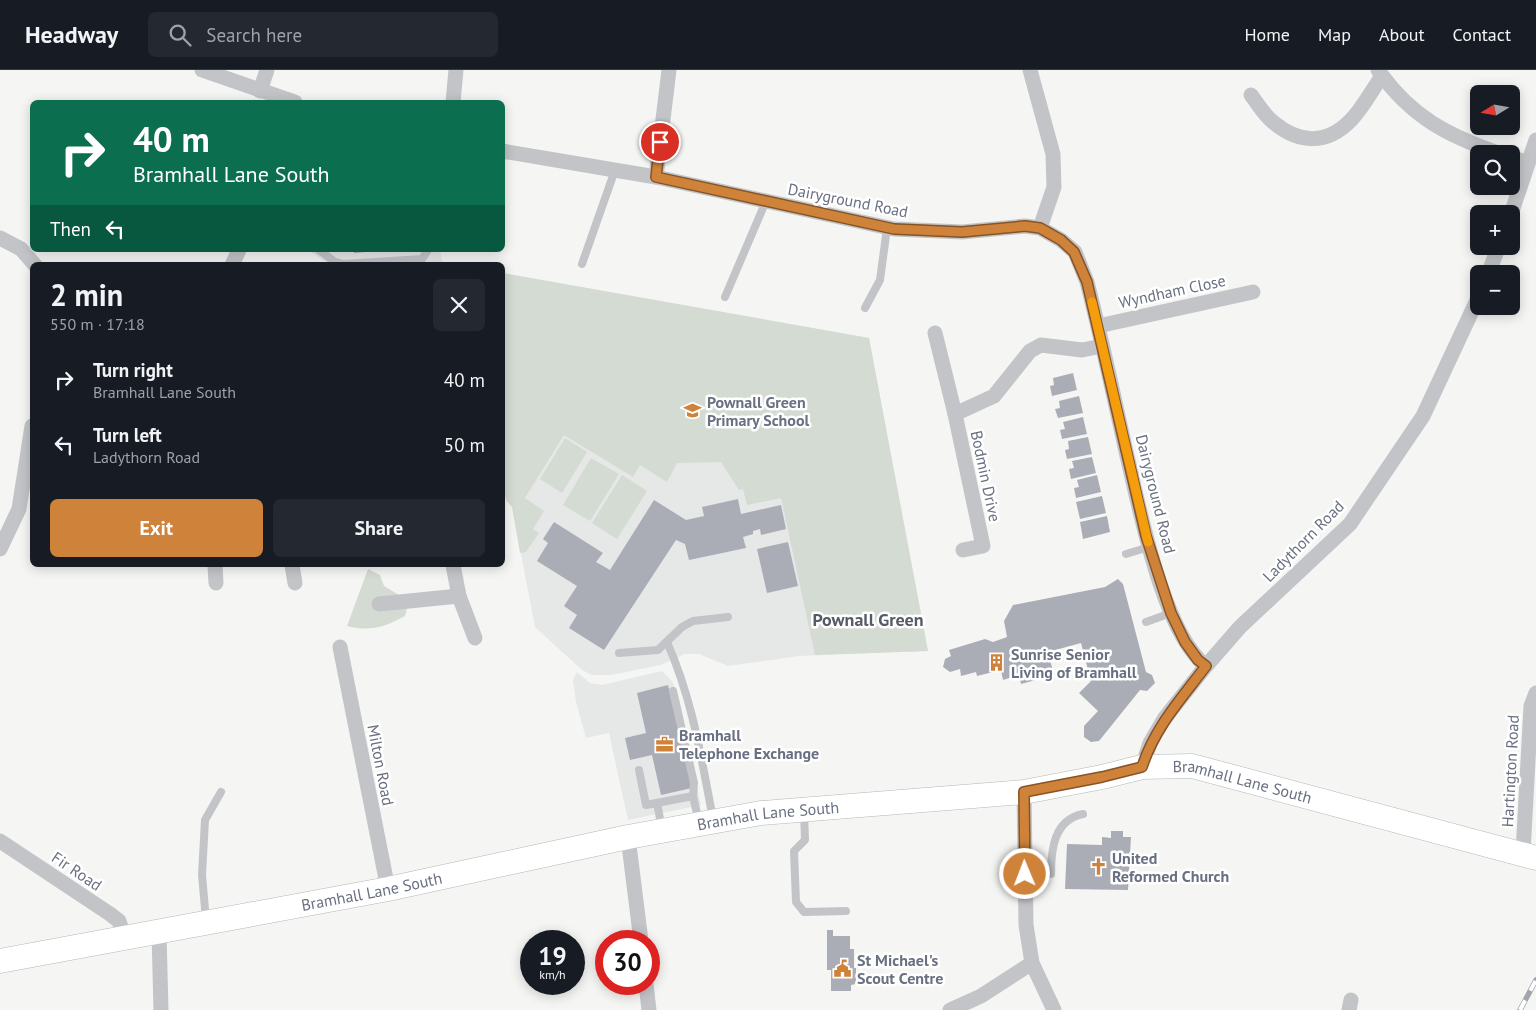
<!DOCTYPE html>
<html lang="en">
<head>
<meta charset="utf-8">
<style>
  :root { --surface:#171b24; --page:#242831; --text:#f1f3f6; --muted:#9ea1a6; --line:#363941; --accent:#cf823a }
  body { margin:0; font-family:"PT Sans",sans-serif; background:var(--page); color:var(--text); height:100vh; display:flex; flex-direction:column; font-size:19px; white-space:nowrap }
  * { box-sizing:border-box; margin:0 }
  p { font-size:16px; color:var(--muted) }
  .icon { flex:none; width:28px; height:28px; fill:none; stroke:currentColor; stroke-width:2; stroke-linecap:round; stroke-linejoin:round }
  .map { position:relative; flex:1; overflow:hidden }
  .details { position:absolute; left:30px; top:192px; width:475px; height:305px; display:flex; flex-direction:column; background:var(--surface); border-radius:8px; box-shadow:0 2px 12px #0003 }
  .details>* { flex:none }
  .banner { position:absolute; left:30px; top:30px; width:475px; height:152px; border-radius:8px; box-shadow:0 2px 12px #0003; background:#0b6e4f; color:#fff; overflow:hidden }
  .needle { width:32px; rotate:259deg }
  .tools { position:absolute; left:1470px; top:15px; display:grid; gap:10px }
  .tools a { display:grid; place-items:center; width:50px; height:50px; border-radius:8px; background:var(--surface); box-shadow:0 2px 12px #0003; font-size:25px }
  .speed { position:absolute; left:520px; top:860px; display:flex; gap:10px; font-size:25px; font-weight:700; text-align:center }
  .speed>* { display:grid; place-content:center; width:65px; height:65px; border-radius:50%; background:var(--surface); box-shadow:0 2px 12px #0003; line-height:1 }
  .speed small { font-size:12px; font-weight:400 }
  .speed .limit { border:8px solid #d22; background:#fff; color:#111 }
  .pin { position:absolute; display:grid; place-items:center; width:42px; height:42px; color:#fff; margin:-21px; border:2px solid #fff; border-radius:50%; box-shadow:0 1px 5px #0007 }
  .me { position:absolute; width:55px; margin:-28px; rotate:359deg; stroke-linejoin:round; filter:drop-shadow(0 0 4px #0008) }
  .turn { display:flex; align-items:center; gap:18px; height:105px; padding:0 20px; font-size:22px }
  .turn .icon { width:65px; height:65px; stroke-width:2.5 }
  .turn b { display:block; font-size:35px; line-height:42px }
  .then { display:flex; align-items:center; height:48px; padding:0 20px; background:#0003; gap:10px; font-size:19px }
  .round { display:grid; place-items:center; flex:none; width:52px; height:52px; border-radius:8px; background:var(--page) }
  .overview { display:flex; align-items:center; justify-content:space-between; height:85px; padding:0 20px }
  h1 { font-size:30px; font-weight:600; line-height:38px }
  .button { display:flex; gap:10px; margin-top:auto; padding:10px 20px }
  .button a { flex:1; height:58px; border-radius:8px; background:var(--accent); color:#fff; font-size:20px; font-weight:600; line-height:58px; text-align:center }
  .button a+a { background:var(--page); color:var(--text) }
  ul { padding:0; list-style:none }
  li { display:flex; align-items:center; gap:15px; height:65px; padding:0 20px }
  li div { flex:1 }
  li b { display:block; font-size:19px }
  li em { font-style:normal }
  header { display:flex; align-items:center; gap:30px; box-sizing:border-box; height:70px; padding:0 25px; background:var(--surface); border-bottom:1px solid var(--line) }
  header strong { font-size:24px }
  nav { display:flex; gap:28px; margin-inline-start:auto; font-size:18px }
  .search { width:350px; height:45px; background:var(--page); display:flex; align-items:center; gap:12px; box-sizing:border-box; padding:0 18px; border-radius:8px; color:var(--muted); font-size:19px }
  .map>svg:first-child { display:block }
</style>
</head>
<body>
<header>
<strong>Headway</strong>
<div class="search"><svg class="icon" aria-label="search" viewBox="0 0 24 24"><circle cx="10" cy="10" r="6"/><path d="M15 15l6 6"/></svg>Search here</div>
<nav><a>Home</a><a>Map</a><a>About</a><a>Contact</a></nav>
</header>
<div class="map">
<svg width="1536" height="940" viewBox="0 0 1536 940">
  <rect width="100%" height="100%" fill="#f5f6f3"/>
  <!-- built -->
  <g fill="#e6e7e7">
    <path d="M308,180h132l3,15h-113z"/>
    <path d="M502,203l367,65 59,313 -129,5 -71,10 -29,-12h-14l-24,11 -50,10h-19l-10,-5 -47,-43 -23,-120 -6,-7 -3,-16z"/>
    <path d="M662,601l10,10 7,17 22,107 -73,15 -19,-87 -23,5 -10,-36 -3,-22 4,-8 13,11 12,2z"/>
  </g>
  <!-- green -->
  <g fill="#d4dbd3">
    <path d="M503,203l366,65 59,313 -113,4 -34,-157 -34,7 -4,-16 -4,1 -18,-28 -44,1 -10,19 -27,-17 -7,12 -69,-42 -39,63 19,13 -11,18 6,4 -13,19 -6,1 -8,-46 -6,-7 -3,-16z"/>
    <path d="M565,368l22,14 -25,41 -22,-14z"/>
    <path d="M591,388l28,16 -29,47 -27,-16z"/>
    <path d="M622,405l25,16 -30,48 -25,-16z"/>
    <path d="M368,499l12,6 4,11 25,15 -4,15c-21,11 -34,16 -58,10z"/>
  </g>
  <!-- building -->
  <g fill="#aaadb5">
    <path d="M354,180h22v1l-22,2z"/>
    <path d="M1073,303l4,17 -25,6 -2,-10 4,-1 -1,-7z"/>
    <path d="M1079,326l4,17 -25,5 -3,-9 5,-1 -1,-7z"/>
    <path d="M1083,347l4,17 -25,5 -2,-9 5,-1 -2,-7z"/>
    <path d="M1088,367l4,17 -25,5 -2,-9 4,-1 -1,-8z"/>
    <path d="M1092,387l4,16 -25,6 -2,-10 5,-1 -2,-7z"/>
    <path d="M1097,405l4,17 -25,6 -2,-10 5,-1 -2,-7z"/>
    <path d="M1102,426l4,17 -26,6 -4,-17z"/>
    <path d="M738,429l3,15 40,-9 5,24 -25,6 -1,-6 -7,2v3l-10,3 3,11 -57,12 -4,-16 -9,-4 -72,110 -35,-22 8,-13 -13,-9 13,-20 -40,-25 11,-18 -5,-4 11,-17 49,31 -7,9 14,8 44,-70 32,20 18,-4 -2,-9z"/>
    <path d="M1107,446l3,16 -27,7 -3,-17z"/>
    <path d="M788,472l10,44 -31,7 -10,-44z"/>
    <path d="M1118,509l5,5 23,88 6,3 3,8 -8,8 -7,-1 -41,51 -8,1 -7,-5v-11l14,-15 -19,-18 12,-12 -10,-38 -33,9 6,23 -33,9 -2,-9 -16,5 -2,-10 -24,6 -1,-4 -15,4 -1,-7 -10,3 -7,-5 2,-8 6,-3 -2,-6 36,-11 8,3 14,-5 -3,-16 9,-16 92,-18z"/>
    <path d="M668,615l24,103 -31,7 -9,-40 -22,5 -5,-22 21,-5 -9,-40z"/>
    <path d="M1111,761h12v6h8l-3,53 -63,-1 2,-45 35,1v-8l9,1z"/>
    <path d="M827,860h6v6h17v13h4v19h2v16l-5,1v6h-20v-21h-4z"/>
  </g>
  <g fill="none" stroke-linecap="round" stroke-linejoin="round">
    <defs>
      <g id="primary">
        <path id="s1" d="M0,891l388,-72 240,-52 133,-24 263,-21 78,-15 40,-10 50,-1 344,92"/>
      </g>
    </defs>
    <!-- primary casing -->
    <use href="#primary" stroke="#b4b6bb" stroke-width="25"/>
    <!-- service -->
    <g stroke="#c3c4c8" stroke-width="8">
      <path d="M319,180l16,12 8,2 79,-5 6,-9"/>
      <path d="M582,194l33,-94"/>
      <path d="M725,227l41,-96"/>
      <path d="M865,238l15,-28 7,-52"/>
      <path d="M1126,484l23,-7"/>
      <path d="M1146,552l25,-9"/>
      <path d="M667,572c26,59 34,115 46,177"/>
      <path d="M619,583l39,-3 24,-23 11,-6 35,-4"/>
      <path d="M673,621l21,92 -1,13"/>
      <path d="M639,700l7,35 47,-9 6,26"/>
      <path d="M657,733l5,26"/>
      <path d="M804,741l1,29 -11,11 2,51 8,10 42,-1"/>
      <path d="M1025,804h26c0,-25 3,-54 32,-60"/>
      <path d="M206,850l-4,-45 3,-55 16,-28"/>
    </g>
    <!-- minor -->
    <g stroke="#c3c4c8" stroke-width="15">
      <path d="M202,0l93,32"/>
      <path d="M1030,0l23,84 1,33 -14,41"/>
      <path d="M1378,0c33,47 70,66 123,84"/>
      <path d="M260,21l7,-21"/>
      <path d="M1251,25c7,9 13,20 22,27 26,22 54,23 78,-2 12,-12 21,-30 31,-44"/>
      <path d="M453,32l3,-32"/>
      <path d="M502,81l154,26 238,52 68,3 63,-6 15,2 21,12 14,12 12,30c15,58 27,116 40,174 13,54 36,177 79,210"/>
      <path d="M1511,87l17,6"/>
      <path d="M656,107l13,-107"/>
      <path d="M1511,144l25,-74"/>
      <path d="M0,168l21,11 14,16"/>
      <path d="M232,195l7,-15"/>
      <path d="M1488,204l11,-28"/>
      <path d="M1098,256l155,-34"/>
      <path d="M935,263l20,81 39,-18 36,-45 11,-6 41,5 20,-4"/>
      <path d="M955,344l28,132 -20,4"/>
      <path d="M0,479l19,-40 13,-83"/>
      <path d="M215,495l1,18"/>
      <path d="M292,495l3,18"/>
      <path d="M453,495l6,31 16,42"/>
      <path d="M379,534l80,-8"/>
      <path d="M340,577l48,242"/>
      <path d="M1142,697l8,-24 14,-24 42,-53 34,-39 110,-103 73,-108 56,-120"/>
      <path d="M1024,722l2,133 6,38 22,47"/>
      <path d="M628,767l13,104"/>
      <path d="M0,771l110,73 9,7 6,18"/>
      <path d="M1523,783l8,-147 5,-13"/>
      <path d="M159,863l2,77"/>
      <path d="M646,914l3,26"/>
      <path d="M950,940l31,-14 51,-33"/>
      <path d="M1349,940l2,-10"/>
    </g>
    <!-- primary -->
    <use href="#primary" stroke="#fff" stroke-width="24"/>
    <defs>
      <path id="rail" d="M1520,940l16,-30"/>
    </defs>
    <!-- rail casing -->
    <use href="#rail" stroke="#a2a5ac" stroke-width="5.5"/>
    <!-- rail -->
    <use href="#rail" stroke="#fff" stroke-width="4" stroke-dasharray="11" stroke-linecap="butt"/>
  </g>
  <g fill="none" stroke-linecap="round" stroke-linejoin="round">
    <defs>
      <path id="route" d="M660,72l-4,35 238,52 68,3 63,-6 15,2 21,12 13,12 13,30 59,254 25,77 14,29 13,18 8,6c-25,33 -51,61 -64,101l-40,10 -78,15 1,82"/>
    </defs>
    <!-- route casing -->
    <use href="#route" stroke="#875426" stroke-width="12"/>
    <!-- route -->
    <use href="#route" stroke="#cf823a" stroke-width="9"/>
    <!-- slow -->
    <path stroke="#f59e0b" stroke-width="9" d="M1092,232l56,240"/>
  </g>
  <!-- icons -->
  <defs>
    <symbol id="school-bare" viewBox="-9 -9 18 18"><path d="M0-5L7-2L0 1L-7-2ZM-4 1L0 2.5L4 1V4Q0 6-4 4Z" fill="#cf823a" stroke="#fff" stroke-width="2.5" paint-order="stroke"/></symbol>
    <symbol id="building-bare" viewBox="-9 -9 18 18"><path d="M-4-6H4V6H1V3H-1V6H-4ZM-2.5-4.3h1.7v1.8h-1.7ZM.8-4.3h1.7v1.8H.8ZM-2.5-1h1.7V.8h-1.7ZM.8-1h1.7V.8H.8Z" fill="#cf823a" stroke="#fff" stroke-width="2.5" paint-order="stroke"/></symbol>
    <symbol id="office-bare" viewBox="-9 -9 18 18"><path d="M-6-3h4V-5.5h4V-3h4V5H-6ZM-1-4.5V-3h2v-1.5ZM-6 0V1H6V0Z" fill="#cf823a" stroke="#fff" stroke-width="2.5" paint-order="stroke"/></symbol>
    <symbol id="church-bare" viewBox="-9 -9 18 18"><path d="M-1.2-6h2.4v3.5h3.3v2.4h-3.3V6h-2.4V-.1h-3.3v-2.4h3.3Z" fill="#cf823a" stroke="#fff" stroke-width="2.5" paint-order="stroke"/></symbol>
    <symbol id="civic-bare" viewBox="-9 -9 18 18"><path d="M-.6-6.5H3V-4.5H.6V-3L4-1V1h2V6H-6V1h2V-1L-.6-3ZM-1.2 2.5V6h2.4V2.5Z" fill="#cf823a" stroke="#fff" stroke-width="2.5" paint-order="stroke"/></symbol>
  </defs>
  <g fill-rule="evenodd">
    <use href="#school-bare" x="680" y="328" width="25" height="25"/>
    <use href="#building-bare" x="984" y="580" width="25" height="25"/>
    <use href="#office-bare" x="652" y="662" width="25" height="25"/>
    <use href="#church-bare" x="1086" y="784" width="25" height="25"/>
    <use href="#civic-bare" x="830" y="886" width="25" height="25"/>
  </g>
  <g text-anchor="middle" stroke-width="5" stroke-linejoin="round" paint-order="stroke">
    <!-- street labels -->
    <g font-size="16" fill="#697081" stroke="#fff">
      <text transform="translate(848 130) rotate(11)" y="6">Dairyground Road</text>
      <text transform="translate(1172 221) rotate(-12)" y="6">Wyndham Close</text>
      <text transform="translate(986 406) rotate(78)" y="6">Bodmin Drive</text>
      <text transform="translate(1156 424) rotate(76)" y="6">Dairyground Road</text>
      <text transform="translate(1303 471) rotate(-45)" y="6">Ladythorn Road</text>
      <text transform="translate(381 695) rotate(79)" y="6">Milton Road</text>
      <text transform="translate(1510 701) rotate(-87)" y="6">Hartington Road</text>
      <text dy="6" stroke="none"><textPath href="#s1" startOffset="1262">Bramhall Lane South</textPath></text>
      <text dy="6" stroke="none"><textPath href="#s1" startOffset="782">Bramhall Lane South</textPath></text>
      <text transform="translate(77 801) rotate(34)" y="6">Fir Road</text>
      <text dy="6" stroke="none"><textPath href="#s1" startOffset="378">Bramhall Lane South</textPath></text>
    </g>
    <!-- poi labels -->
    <g font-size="16" font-weight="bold" fill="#697081" stroke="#fff" text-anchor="start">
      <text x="707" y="338">Pownall Green<tspan x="707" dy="18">Primary School</tspan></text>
      <text x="1011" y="590">Sunrise Senior<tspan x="1011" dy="18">Living of Bramhall</tspan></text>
      <text x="679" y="671">Bramhall<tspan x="679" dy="18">Telephone Exchange</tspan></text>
      <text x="1112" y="794">United<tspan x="1112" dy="18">Reformed Church</tspan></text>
      <text x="857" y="896">St Michael's<tspan x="857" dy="18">Scout Centre</tspan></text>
    </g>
    <!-- neighbourhood labels -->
    <g font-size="18" font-weight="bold" fill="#565b67" stroke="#fff">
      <text x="868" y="556">Pownall Green</text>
    </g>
  </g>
</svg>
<div class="tools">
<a><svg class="needle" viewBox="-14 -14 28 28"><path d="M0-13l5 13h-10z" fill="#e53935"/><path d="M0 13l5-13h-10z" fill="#9ea1a6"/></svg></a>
<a><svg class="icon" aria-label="search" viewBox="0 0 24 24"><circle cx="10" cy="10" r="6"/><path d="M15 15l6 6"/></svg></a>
<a>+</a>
<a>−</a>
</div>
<div class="speed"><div>19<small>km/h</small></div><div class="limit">30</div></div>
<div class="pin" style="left:660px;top:72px;background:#d93025"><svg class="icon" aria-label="arrive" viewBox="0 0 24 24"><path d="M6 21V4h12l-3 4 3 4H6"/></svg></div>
<svg class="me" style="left:1025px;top:804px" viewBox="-20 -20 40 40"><circle r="17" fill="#cf823a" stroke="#fff" stroke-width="3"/><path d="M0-11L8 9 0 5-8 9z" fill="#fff"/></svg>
<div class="banner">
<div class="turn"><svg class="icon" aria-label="right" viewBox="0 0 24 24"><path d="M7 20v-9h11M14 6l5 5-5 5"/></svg><div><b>40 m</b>Bramhall Lane South</div></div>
<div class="then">Then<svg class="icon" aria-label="left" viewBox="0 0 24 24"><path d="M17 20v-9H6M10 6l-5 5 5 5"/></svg></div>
</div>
<section class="details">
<div class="overview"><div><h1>2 min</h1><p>550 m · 17:18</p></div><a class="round"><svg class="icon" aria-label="close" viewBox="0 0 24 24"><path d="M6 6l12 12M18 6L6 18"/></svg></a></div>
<ul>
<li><svg class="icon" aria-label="right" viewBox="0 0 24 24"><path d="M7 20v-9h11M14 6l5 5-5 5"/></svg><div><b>Turn right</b><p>Bramhall Lane South</p></div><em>40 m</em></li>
<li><svg class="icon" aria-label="left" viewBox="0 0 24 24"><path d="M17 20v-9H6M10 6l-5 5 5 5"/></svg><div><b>Turn left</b><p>Ladythorn Road</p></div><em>50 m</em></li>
</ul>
<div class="button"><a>Exit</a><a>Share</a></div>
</section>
</div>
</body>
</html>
